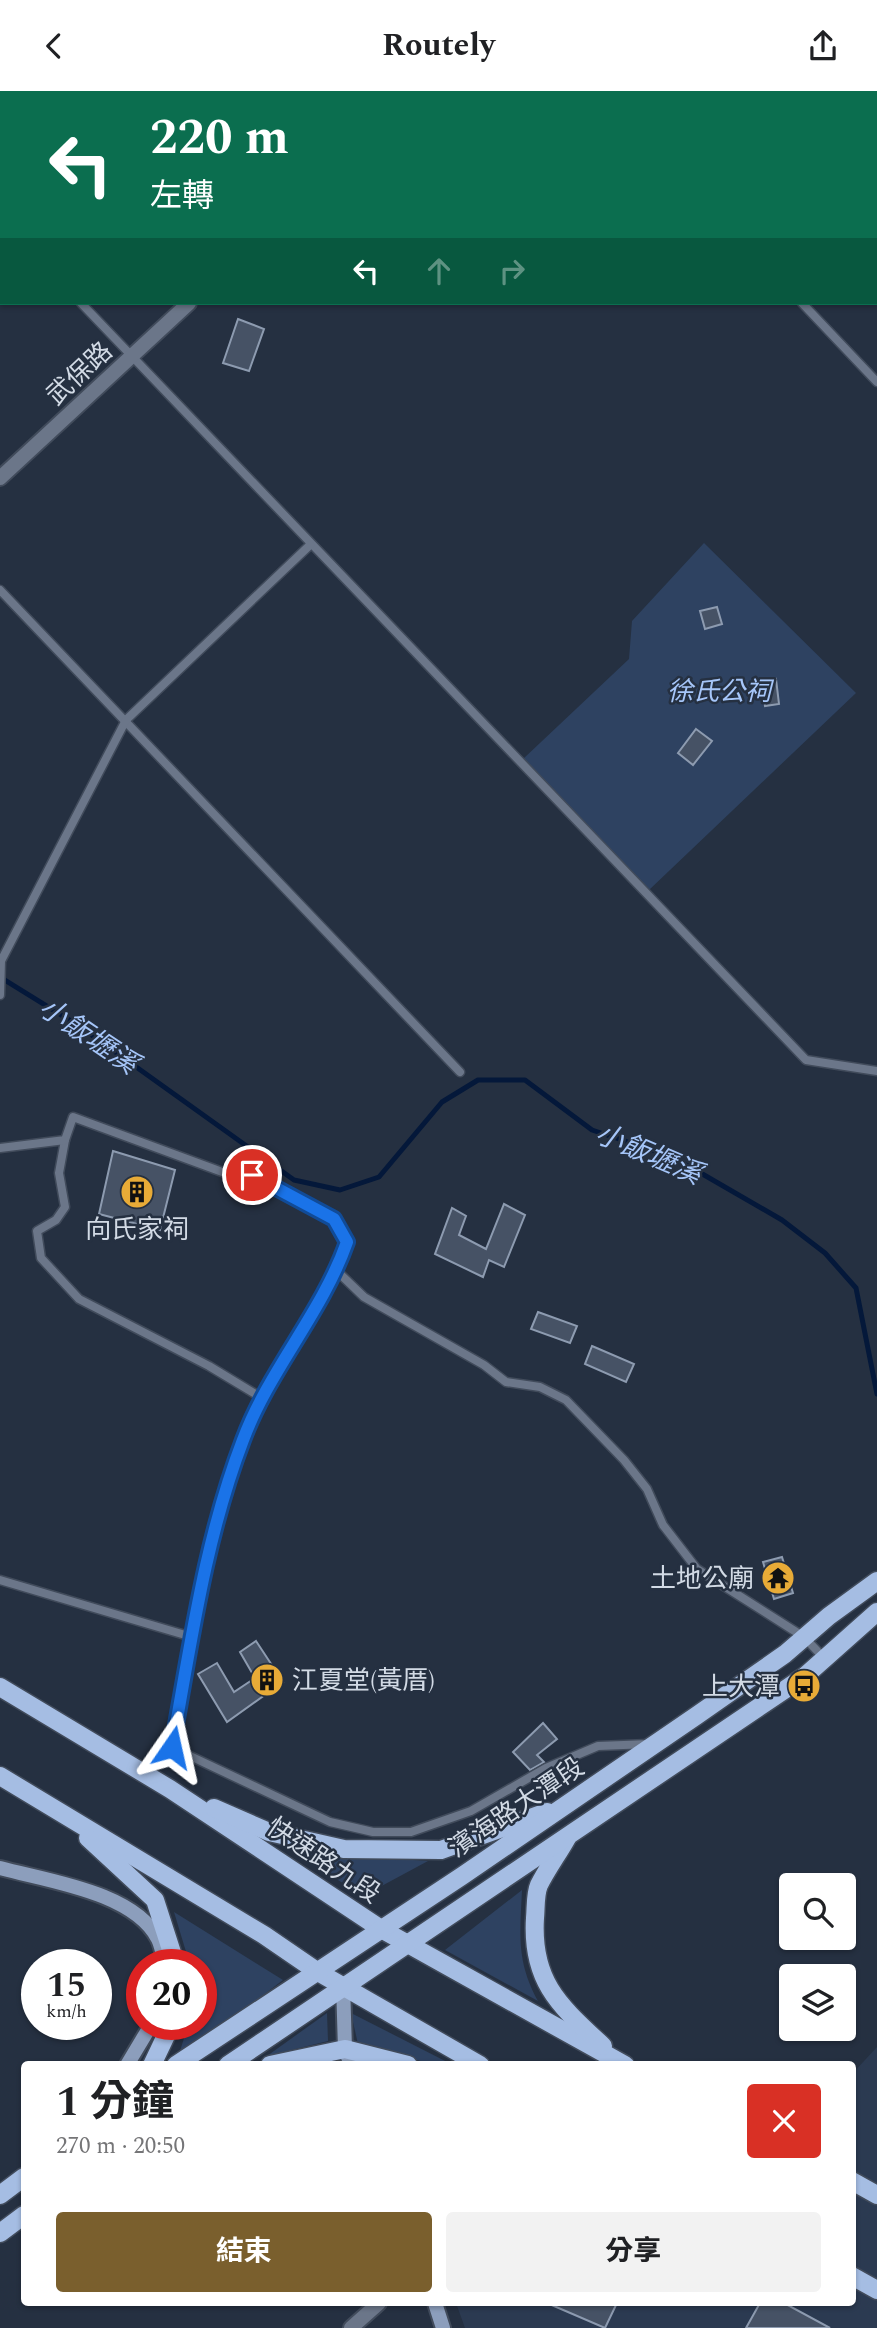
<!DOCTYPE html>
<html lang="zh-TW">
<head>
<meta charset="utf-8">
<style>
  :root { --surface:#fff; --page:#f2f2f2; --text:#202124; --muted:#757577; --accent:#7a5f2d }
  body { margin:0; font-family:Spectral,"Noto Sans TC",serif; background:var(--page); color:var(--text); height:100vh; display:flex; flex-direction:column; font-size:26px; white-space:nowrap }
  * { box-sizing:border-box; margin:0 }
  p { font-size:23px; color:var(--muted) }
  .icon { flex:none; width:38px; height:38px; fill:none; stroke:currentColor; stroke-width:2; stroke-linecap:round; stroke-linejoin:round }
  .map { position:relative; flex:1; overflow:hidden }
  .details { position:absolute; left:21px; top:1970px; width:835px; height:245px; display:flex; flex-direction:column; background:var(--surface); border-radius:7px; box-shadow:0 2px 5px #0004 }
  .details>* { flex:none }
  .guide { position:absolute; left:0px; top:0px; width:878px; height:214px; box-shadow:0 2px 5px #0004; background:#0b6e4f; color:#fff; overflow:hidden }
  .fabs { position:absolute; left:779px; top:1782px; display:grid; gap:14px }
  .fabs a { display:grid; place-items:center; width:77px; height:77px; border-radius:7px; background:var(--surface); box-shadow:0 2px 5px #0004; font-size:35px }
  .speed { position:absolute; left:21px; top:1858px; display:flex; gap:14px; font-size:35px; font-weight:700; text-align:center }
  .speed>* { display:grid; place-content:center; width:91px; height:91px; border-radius:50%; background:var(--surface); box-shadow:0 2px 5px #0004; line-height:1 }
  .speed small { font-size:18px; font-weight:400 }
  .speed .limit { border:10px solid #d22; background:#fff; color:#111 }
  .pin { position:absolute; display:grid; place-items:center; width:60px; height:60px; color:#fff; margin:-30px; border:4px solid #fff; border-radius:50%; box-shadow:0 2px 7px #0007 }
  .me { position:absolute; width:77px; margin:-38px; rotate:11deg; stroke-linejoin:round; filter:drop-shadow(0 0 5px #0008) }
  .turn { display:flex; align-items:center; gap:24px; height:147px; padding:0 35px; font-size:32px }
  .turn .icon { width:91px; height:91px; stroke-width:2.5 }
  .turn b { display:block; font-size:49px; line-height:60px }
  .lanes { display:flex; align-items:center; height:66px; padding:0 35px; background:#0003; justify-content:center; gap:35px; direction:ltr }
  .lanes .off { opacity:.35 }
  .round { display:grid; place-items:center; flex:none; width:74px; height:74px; border-radius:7px; background:var(--page) }
  .overview { display:flex; align-items:center; justify-content:space-between; height:119px; padding:0 35px }
  h1 { font-size:42px; font-weight:700; line-height:52px }
  .primary-button { display:flex; gap:14px; margin-top:auto; padding:14px 35px }
  .primary-button a { flex:1; height:80px; border-radius:7px; background:var(--accent); color:#fff; font-size:28px; font-weight:700; line-height:80px; text-align:center }
  .primary-button a+a { background:var(--page); color:var(--text) }
  header { display:flex; justify-content:space-between; align-items:center; height:91px; padding:0 35px; background:var(--surface); font-size:32px; font-weight:700 }
  .map>svg:first-child { display:block }
</style>
</head>
<body>
<header><svg class="icon" aria-label="back" viewBox="0 0 24 24"><path d="M15 5l-7 7 7 7"/></svg>Routely<svg class="icon" aria-label="share" viewBox="0 0 24 24"><path d="M12 15V3M7 8l5-5 5 5M5 13v7h14v-7"/></svg></header>
<div class="map">
<svg width="877" height="2237" viewBox="0 0 877 2237">
  <rect width="100%" height="100%" fill="#253041"/>
  <!-- built -->
  <path fill="#2b3a51" d="M877,1956v281h-412l-9,-25h396v-229z"/>
  <!-- green -->
  <g fill="#2e4261">
    <path d="M704,452l152,150 -207,197 -126,-131 106,-100 3,-38z"/>
    <path d="M294,1761l134,9 -65,35z"/>
    <path d="M522,1799c-2,44 -6,71 16,111l-93,-51z"/>
    <path d="M174,1821l109,68 -106,81 11,-36h13v-60h-11z"/>
    <path d="M327,1922l1,28 -61,15z"/>
    <path d="M351,1922l102,52h-18l-77,-21z"/>
  </g>
  <g fill="none" stroke-linecap="round" stroke-linejoin="round">
    <!-- stream -->
    <path stroke="#04183a" stroke-width="5" d="M0,886l79,49 215,154 46,10 39,-13 63,-75 36,-22h47l67,50 81,27 109,63 43,33 31,35 21,106"/>
  </g>
  <!-- building -->
  <g fill="#465265" stroke="#8d9bb0" stroke-width="2">
    <path d="M238,228l26,10 -15,42 -26,-8z"/>
    <path d="M717,516l5,17 -17,5 -5,-18z"/>
    <path d="M776,588l3,25 -14,2 -3,-25z"/>
    <path d="M696,638l16,12 -19,24 -15,-12z"/>
    <path d="M113,1060l62,19 -15,60 -61,-16z"/>
    <path d="M504,1113l21,11 -21,52 -15,-7 -6,17 -48,-23 17,-46 14,8 -7,19 27,14z"/>
    <path d="M538,1221l39,14 -7,17 -39,-14z"/>
    <path d="M592,1255l42,18 -8,18 -41,-18z"/>
    <path d="M782,1466l11,36 -19,6 -11,-37z"/>
    <path d="M256,1550l27,41 -56,40 -29,-48 19,-11 17,29 21,-14 -15,-26z"/>
    <path d="M543,1632l14,16 -20,16 7,7 -14,8 -17,-18z"/>
    <path d="M547,2212h70l-12,25z"/>
    <path d="M760,2212h24l46,25h-84z"/>
  </g>
  <g fill="none" stroke-linecap="round" stroke-linejoin="round">
    <defs>
      <g id="lane">
        <path d="M599,0l2,2"/>
        <path d="M0,124l2,2"/>
        <path d="M81,212l725,757 71,11"/>
        <path d="M802,212l75,79"/>
        <path d="M0,499l460,482"/>
        <path d="M0,904l1,-34 125,-241 184,-175"/>
        <path d="M65,1049l-6,33 6,34 -9,13 -19,11 4,27 38,41 130,67 53,32"/>
        <path d="M0,1057l65,-8 8,-23 152,56 27,2 82,44 13,23c-25,71 -78,128 -104,198 -38,99 -52,203 -72,307l159,75 43,10h38l60,-21 75,-43 52,-22 51,-2"/>
        <path d="M337,1180l27,26 120,68 22,17 34,5 26,13 58,60 23,29 16,36 34,44 107,68 20,21"/>
        <path d="M0,1489l192,57"/>
      </g>
      <g id="street">
        <path d="M412,2l1,-2"/>
        <path d="M0,387l189,-175"/>
        <path d="M351,2237l28,-25"/>
      </g>
      <g id="secondary">
        <path d="M0,1777c47,13 134,24 158,71 4,8 5,18 7,26"/>
        <path d="M343,1893l2,65 6,16"/>
        <path d="M127,1974l24,-40"/>
        <path d="M435,2212l8,25"/>
      </g>
      <g id="primary">
        <path d="M0,1596l170,102 211,140 244,136"/>
        <path d="M0,1685l264,159 54,37 162,93"/>
        <path d="M214,1717l55,24 75,17 97,1 106,-38"/>
        <path d="M88,1747l67,62 21,65"/>
        <path d="M567,1747c-9,16 -20,31 -28,47 -4,9 -3,23 -4,33 -4,64 25,88 68,128"/>
        <path d="M152,1974l19,-40"/>
        <path d="M176,1974l286,-189 234,-160 89,-62 44,-38 48,-35"/>
        <path d="M228,1974l577,-389 72,-64"/>
        <path d="M270,1974l75,-16 63,16"/>
        <path d="M852,2090l25,14"/>
        <path d="M0,2104l24,-18"/>
        <path d="M0,2142l24,-18"/>
        <path d="M852,2185l25,14"/>
      </g>
    </defs>
    <!-- lane casing -->
    <use href="#lane" stroke="#414b5b" stroke-width="11"/>
    <!-- street casing -->
    <use href="#street" stroke="#414b5b" stroke-width="18"/>
    <!-- secondary casing -->
    <use href="#secondary" stroke="#414b5b" stroke-width="18"/>
    <!-- primary casing -->
    <use href="#primary" stroke="#414b5b" stroke-width="21"/>
    <!-- lane -->
    <use href="#lane" stroke="#6b7689" stroke-width="8"/>
    <!-- street -->
    <use href="#street" stroke="#6b7689" stroke-width="14"/>
    <!-- secondary -->
    <use href="#secondary" stroke="#8c9ebc" stroke-width="14"/>
    <!-- primary -->
    <use href="#primary" stroke="#a5bde3" stroke-width="18"/>
  </g>
  <g fill="none" stroke-linecap="round" stroke-linejoin="round">
    <defs>
      <path id="route" d="M172,1656c19,-104 33,-208 71,-307 26,-70 79,-127 104,-198l-13,-23 -82,-44"/>
    </defs>
    <!-- route casing -->
    <use href="#route" stroke="#114b97" stroke-width="18"/>
    <!-- route -->
    <use href="#route" stroke="#1a73e8" stroke-width="12"/>
  </g>
  <!-- icons -->
  <defs>
    <symbol id="building-disc" viewBox="-11 -11 22 22"><circle r="9.5" fill="#e8ab37" stroke="#253041"/><path d="M-4-6H4V6H1V3H-1V6H-4ZM-2.5-4.3h1.7v1.8h-1.7ZM.8-4.3h1.7v1.8H.8ZM-2.5-1h1.7V.8h-1.7ZM.8-1h1.7V.8H.8Z" fill="#111"/></symbol>
    <symbol id="temple-disc" viewBox="-11 -11 22 22"><circle r="9.5" fill="#e8ab37" stroke="#253041"/><path d="M0-6L5-2H3V0L6.5 2.5H4V6H1.5V3h-3V6H-4V2.5H-6.5L-3 0V-2H-5Z" fill="#111"/></symbol>
    <symbol id="bus-disc" viewBox="-11 -11 22 22"><circle r="9.5" fill="#e8ab37" stroke="#253041"/><path d="M-5-6H5V4H4V6H2V4H-2V6H-4V4H-5ZM-3.5-4V0h7V-4ZM-3.5 1.2v1.5H-2V1.2ZM2 1.2v1.5H3.5V1.2Z" fill="#111"/></symbol>
  </defs>
  <g fill-rule="evenodd">
    <use href="#building-disc" x="118" y="1082" width="38" height="38"/>
    <use href="#temple-disc" x="759" y="1468" width="38" height="38"/>
    <use href="#building-disc" x="248" y="1570" width="38" height="38"/>
    <use href="#bus-disc" x="785" y="1576" width="38" height="38"/>
  </g>
  <g text-anchor="middle" stroke-width="5" stroke-linejoin="round" paint-order="stroke">
    <!-- street labels -->
    <g font-size="26" fill="#d2dae5" stroke="#253041">
      <text transform="translate(79 282) rotate(-43)" y="9">武保路</text>
      <text transform="translate(516 1716) rotate(-34)" y="9">濱海路大潭段</text>
      <text transform="translate(324 1769) rotate(34)" y="9">快速路九段</text>
    </g>
    <!-- park labels -->
    <g font-size="26" font-style="italic" fill="#a6c6f9" stroke="#253041">
      <text x="719" y="609">徐氏公祠</text>
    </g>
    <!-- poi labels -->
    <g font-size="26" fill="#d2dae5" stroke="#253041" text-anchor="end">
      <text x="137" y="1147" text-anchor="middle">向氏家祠</text>
      <text x="754" y="1496">土地公廟</text>
      <text x="292" y="1598" text-anchor="start">江夏堂(黃厝)</text>
      <text x="780" y="1604">上大潭</text>
    </g>
    <!-- water labels -->
    <g font-size="28" font-style="italic" fill="#a5c5f8" stroke="#253041">
      <text transform="translate(89 944) rotate(34)" y="10">小飯壢溪</text>
      <text transform="translate(649 1062) rotate(23)" y="10">小飯壢溪</text>
    </g>
  </g>
</svg>
<div class="fabs">
<a><svg class="icon" aria-label="search" viewBox="0 0 24 24"><circle cx="10" cy="10" r="6"/><path d="M15 15l6 6"/></svg></a>
<a><svg class="icon" aria-label="layers" viewBox="0 0 24 24"><path d="M12 4l9 5-9 5-9-5zM3 14l9 5 9-5"/></svg></a>
</div>
<div class="speed"><div>15<small>km/h</small></div><div class="limit">20</div></div>
<div class="pin" style="left:252px;top:1084px;background:#d93025"><svg class="icon" aria-label="arrive" viewBox="0 0 24 24"><path d="M6 21V4h12l-3 4 3 4H6"/></svg></div>
<svg class="me" style="left:172px;top:1656px" viewBox="-20 -20 40 40"><path d="M0-17L14 15 0 8-14 15z" fill="#1a73e8" stroke="#fff" stroke-width="4"/></svg>
<div class="guide">
<div class="turn"><svg class="icon" aria-label="left" viewBox="0 0 24 24"><path d="M17 20v-9H6M10 6l-5 5 5 5"/></svg><div><b>220 m</b>左轉</div></div>
<div class="lanes"><svg class="icon" aria-label="left" viewBox="0 0 24 24"><path d="M17 20v-9H6M10 6l-5 5 5 5"/></svg><svg class="icon off" aria-label="ahead" viewBox="0 0 24 24"><path d="M12 20V5M6 11l6-6 6 6"/></svg><svg class="icon off" aria-label="right" viewBox="0 0 24 24"><path d="M7 20v-9h11M14 6l5 5-5 5"/></svg></div>
</div>
<section class="details">
<div class="overview"><div><h1>1 分鐘</h1><p>270 m · 20:50</p></div><a class="round" style="background:#d93025;color:#fff"><svg class="icon" aria-label="close" viewBox="0 0 24 24"><path d="M6 6l12 12M18 6L6 18"/></svg></a></div>
<div class="primary-button"><a>結束</a><a>分享</a></div>
</section>
</div>
</body>
</html>
